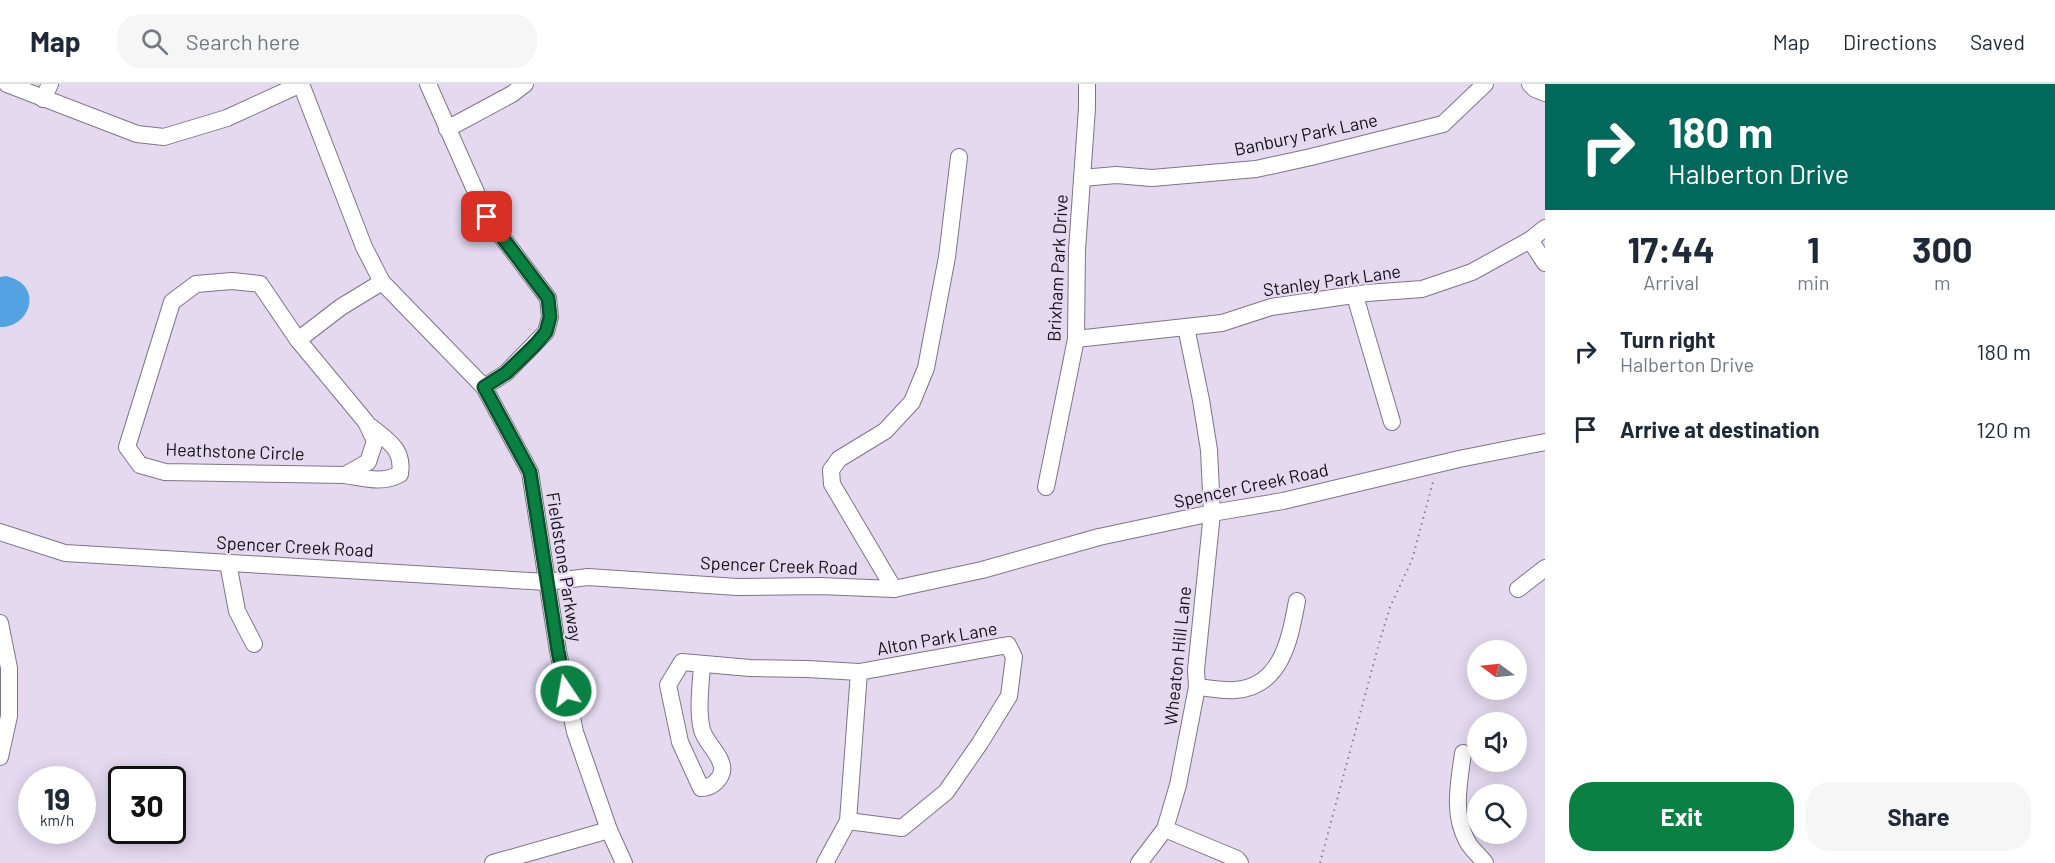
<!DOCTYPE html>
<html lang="en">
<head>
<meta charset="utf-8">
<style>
  :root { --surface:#fff; --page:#f6f6f7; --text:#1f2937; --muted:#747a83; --line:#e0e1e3; --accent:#0b8043 }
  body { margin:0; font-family:Barlow,sans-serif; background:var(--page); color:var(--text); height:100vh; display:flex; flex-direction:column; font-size:22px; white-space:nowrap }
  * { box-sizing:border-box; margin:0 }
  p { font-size:20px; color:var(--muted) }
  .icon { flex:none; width:33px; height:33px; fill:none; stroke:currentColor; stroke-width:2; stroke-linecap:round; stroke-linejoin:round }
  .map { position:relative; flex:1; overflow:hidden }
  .sheet { display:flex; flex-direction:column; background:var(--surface); width:510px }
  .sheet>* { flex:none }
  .hud { background:#00695c; color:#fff; overflow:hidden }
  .needle { width:39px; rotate:285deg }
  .tools { position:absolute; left:1467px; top:556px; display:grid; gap:12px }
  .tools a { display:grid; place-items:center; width:60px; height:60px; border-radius:50%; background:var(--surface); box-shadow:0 3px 15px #0003; font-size:30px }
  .speed { position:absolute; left:18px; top:682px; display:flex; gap:12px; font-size:30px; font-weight:700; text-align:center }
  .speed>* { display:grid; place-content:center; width:78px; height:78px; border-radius:50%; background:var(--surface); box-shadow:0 3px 15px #0003; line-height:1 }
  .speed small { font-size:15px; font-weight:400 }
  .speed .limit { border:3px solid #111; border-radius:9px; background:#fff; color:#111 }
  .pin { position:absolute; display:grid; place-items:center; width:51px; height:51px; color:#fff; margin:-26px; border-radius:12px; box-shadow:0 3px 9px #0006 }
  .me { position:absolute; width:66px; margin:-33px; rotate:348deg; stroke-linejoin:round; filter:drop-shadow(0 0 4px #0008) }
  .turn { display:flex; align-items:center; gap:21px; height:126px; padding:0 24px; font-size:27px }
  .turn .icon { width:78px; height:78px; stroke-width:2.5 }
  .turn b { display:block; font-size:42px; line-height:51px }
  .eta { display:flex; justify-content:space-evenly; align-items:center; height:102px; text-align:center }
  .eta b { font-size:36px; font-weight:700; line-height:42px }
  .primary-button { display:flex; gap:12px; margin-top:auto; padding:12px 24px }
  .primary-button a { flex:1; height:69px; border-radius:24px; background:var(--accent); color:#fff; font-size:24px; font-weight:700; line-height:69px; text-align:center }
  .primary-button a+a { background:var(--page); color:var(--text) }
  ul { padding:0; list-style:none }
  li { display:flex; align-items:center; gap:18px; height:78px; padding:0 24px }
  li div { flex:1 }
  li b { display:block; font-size:22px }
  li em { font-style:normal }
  header { display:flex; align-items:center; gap:36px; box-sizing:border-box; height:84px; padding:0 30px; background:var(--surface); border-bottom:2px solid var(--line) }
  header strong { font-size:28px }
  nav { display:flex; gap:33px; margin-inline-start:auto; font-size:21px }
  .search { width:420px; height:54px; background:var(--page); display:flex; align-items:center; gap:15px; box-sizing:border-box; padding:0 21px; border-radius:24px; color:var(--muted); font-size:22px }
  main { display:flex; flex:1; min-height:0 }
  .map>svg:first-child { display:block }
</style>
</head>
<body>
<header>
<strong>Map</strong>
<div class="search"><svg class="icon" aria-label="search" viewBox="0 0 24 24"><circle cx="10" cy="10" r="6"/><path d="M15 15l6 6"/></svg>Search here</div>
<nav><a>Map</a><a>Directions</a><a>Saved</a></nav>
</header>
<main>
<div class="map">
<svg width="1545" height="779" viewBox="0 0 1545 779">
  <rect width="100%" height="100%" fill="#e4d9ef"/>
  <!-- water -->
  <path fill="#54a2e2" d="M6,192c39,9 24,52 -6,51v-50z"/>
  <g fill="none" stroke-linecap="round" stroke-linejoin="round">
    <defs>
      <g id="minor">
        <path d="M7,0l130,50 27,3 63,-19 74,-34"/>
        <path d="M301,0l63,163 18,35 102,105 46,85 28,179 17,81 34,98 15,33"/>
        <path d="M428,0l59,133 61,81 2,19 -4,15 -40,41 -22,14"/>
        <path d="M1530,0l5,5 10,4"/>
        <path d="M43,15l7,-15"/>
        <path d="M447,45l65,-35 13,-10"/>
        <path d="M1082,94l34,-3 36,3 104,-9 55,-12 132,-33 42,-40"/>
        <path d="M1530,156l15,23"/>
        <path d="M232,197l28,3 38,56 68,82 9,19 -7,21 -23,13 -180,-3 -25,-7 -13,-18 45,-145 24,-18z"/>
        <path d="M1355,212l37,126"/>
        <path d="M1076,255l146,-16 49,-16 96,-14 55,-4 50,-17 58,-32 15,-12"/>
        <path d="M298,256l43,-33 41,-25"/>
        <path d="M345,391c19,3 38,9 55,-1 4,-25 -12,-33 -29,-47"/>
        <path d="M1046,403l30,-148 1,-89 10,-142v-24"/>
        <path d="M0,448l65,21 482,29 41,-5 149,10 83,-1 74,3 88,-19 117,-33 113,-24 71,-12 176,-42 86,-17"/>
        <path d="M228,479l9,48 17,33"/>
        <path d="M894,505l-62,-105 -1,-14 8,-11 46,-28 27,-29 14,-34 21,-111 12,-100"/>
        <path d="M1518,505l27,-21"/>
        <path d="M0,539l9,45v48l-9,41"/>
        <path d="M702,580c-1,21 -5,46 0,66 4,14 23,28 20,42 -3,10 -12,16 -21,16l-21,-46 -12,-57 14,-23 68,6 57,1 52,3 149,-27 6,12 -5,39 -29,47 -34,49 -44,36 -54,-7"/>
        <path d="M1197,603c12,1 26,4 38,3 47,-3 55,-52 62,-89"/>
        <path d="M1463,669c-4,30 -11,60 4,88 4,8 13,15 18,22"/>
        <path d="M1165,745l72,30 3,4"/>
        <path d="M493,779l116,-33"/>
        <path d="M825,779l23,-42 11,-149"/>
        <path d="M1139,779l26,-34 13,-44 19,-98 -1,-17 16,-157 -3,-63 -8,-50 -15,-73"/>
      </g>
    </defs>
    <!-- minor casing -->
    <use href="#minor" stroke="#7f7588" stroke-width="18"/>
    <!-- path -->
    <path stroke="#888090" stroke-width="2" stroke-dasharray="1.5 4.5" stroke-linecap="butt" d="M1320,779l58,-216 12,-40 22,-47 22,-82"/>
    <!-- minor -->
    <use href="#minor" stroke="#fff" stroke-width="16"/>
  </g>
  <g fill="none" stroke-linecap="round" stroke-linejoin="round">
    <defs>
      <path id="route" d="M487,133l61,81 2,19 -4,15 -11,13 -29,28 -22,14 46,85 28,179 8,40"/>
    </defs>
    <!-- route casing -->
    <use href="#route" stroke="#07532c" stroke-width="15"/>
    <!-- route -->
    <use href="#route" stroke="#0b8043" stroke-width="10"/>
  </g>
  <g text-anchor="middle" stroke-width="4.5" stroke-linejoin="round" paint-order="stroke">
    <!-- street labels -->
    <g font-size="18" fill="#141018" stroke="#e4d9ef">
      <text transform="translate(1306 51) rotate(-12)" y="6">Banbury Park Lane</text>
      <text transform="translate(1058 184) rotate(-87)" y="6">Brixham Park Drive</text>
      <text transform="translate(1332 197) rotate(-8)" y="6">Stanley Park Lane</text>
      <text transform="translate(235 368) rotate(2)" y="6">Heathstone Circle</text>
      <text transform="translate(1251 402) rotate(-12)" y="6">Spencer Creek Road</text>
      <text transform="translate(295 463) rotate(3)" y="6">Spencer Creek Road</text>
      <text transform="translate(779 482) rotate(2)" y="6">Spencer Creek Road</text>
      <text transform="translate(564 483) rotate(81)" y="6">Fieldstone Parkway</text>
      <text transform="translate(937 555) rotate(-10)" y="6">Alton Park Lane</text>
      <text transform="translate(1178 572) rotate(-84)" y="6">Wheaton Hill Lane</text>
    </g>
  </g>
</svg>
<div class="tools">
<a><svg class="needle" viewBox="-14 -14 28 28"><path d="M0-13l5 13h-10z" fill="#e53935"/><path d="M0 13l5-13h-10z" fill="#747a83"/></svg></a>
<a><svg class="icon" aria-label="sound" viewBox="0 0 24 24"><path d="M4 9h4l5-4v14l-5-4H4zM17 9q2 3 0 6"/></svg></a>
<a><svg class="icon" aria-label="search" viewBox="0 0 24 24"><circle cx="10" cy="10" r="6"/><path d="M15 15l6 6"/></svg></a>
</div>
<div class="speed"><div>19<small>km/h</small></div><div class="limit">30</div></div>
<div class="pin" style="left:487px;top:133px;background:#d93025"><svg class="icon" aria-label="arrive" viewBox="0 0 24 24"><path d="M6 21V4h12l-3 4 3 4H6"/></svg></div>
<svg class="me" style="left:566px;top:607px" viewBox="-20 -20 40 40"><circle r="17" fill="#0b8043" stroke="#fff" stroke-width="3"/><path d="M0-11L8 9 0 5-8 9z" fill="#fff"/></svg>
</div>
<section class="sheet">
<div class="hud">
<div class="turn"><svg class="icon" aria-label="right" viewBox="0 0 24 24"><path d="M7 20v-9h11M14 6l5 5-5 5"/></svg><div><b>180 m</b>Halberton Drive</div></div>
</div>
<div class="eta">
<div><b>17:44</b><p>Arrival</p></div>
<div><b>1</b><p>min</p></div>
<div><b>300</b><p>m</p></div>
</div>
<ul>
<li><svg class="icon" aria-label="right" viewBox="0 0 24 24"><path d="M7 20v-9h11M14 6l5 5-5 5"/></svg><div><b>Turn right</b><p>Halberton Drive</p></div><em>180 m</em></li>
<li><svg class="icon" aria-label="arrive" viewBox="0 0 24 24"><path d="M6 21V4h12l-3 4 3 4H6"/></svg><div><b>Arrive at destination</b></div><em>120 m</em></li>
</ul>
<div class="primary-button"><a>Exit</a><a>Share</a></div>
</section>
</main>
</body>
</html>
